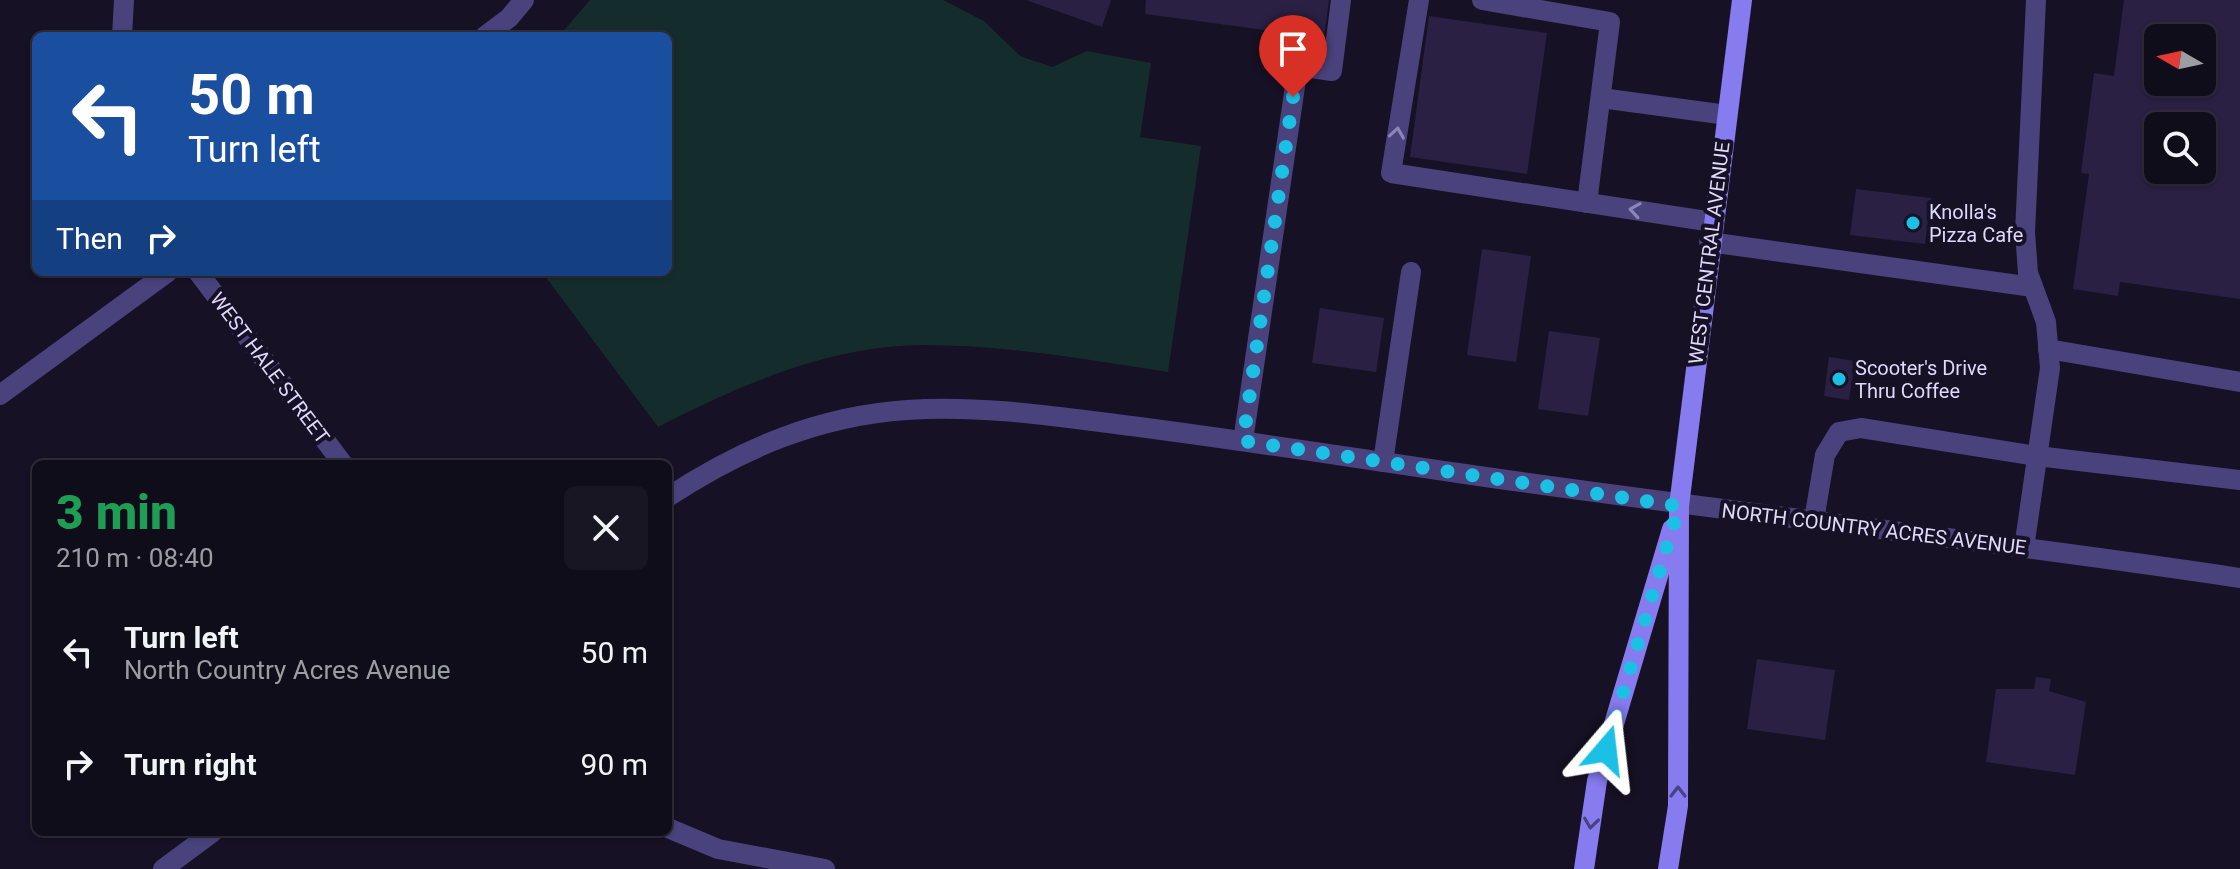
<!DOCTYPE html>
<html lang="en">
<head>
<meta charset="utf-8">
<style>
  :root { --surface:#100d1b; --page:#191624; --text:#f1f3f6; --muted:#9c9ca3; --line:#302d3a }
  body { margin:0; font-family:Roboto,sans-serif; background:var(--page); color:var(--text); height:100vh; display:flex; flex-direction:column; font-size:30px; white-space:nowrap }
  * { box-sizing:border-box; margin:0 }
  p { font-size:26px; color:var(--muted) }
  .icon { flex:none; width:44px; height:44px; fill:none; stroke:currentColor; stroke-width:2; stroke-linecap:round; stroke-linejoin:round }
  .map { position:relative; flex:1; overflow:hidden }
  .side { position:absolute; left:32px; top:460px; width:640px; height:376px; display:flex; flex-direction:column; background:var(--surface); border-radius:12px; box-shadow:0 2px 6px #0004,0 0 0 2px var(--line) }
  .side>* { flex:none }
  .hud { position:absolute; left:32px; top:32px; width:640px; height:244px; border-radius:12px; box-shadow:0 2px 6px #0004,0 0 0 2px var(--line); background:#1a4fa0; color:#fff; overflow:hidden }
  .needle { width:52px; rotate:279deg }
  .buttons { position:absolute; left:2144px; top:24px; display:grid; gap:16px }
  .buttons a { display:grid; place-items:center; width:72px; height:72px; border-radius:12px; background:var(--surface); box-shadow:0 2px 6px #0004,0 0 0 2px var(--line); font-size:40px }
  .pin { position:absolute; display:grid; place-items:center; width:68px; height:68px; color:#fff; margin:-82px -34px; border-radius:50% 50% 50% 0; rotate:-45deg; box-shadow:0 0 8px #0007 }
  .pin .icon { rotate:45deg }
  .me { position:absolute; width:88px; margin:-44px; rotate:17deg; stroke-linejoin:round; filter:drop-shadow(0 0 6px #0008) }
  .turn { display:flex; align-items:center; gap:28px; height:168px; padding:0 24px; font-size:36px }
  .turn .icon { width:104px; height:104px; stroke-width:2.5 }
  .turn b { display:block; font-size:56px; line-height:68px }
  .then { display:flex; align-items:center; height:76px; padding:0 24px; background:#0003; gap:16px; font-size:30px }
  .round { display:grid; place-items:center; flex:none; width:84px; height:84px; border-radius:12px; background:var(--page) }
  .headline { display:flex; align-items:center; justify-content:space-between; height:136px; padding:0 24px }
  h1 { font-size:48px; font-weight:800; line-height:60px; color:#1e9e55 }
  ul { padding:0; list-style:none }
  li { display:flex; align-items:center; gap:24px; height:112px; padding:0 24px }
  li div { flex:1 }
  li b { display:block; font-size:30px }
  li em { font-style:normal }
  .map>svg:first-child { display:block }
</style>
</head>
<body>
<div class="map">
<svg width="2240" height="869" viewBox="0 0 2240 869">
  <rect width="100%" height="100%" fill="#161124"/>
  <!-- green -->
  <path fill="#152c2d" d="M590,0h353l41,21 36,35 32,11 35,-16 64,12 -11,74 61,9 -33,226c-80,-12 -162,-27 -243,-27 -95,0 -185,40 -267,82l-116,-155h126v-236h-109z"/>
  <!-- building -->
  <g fill="#2a2043" fill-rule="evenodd">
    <path d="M1026,0h85l-9,27z"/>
    <path d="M1146,0h183l-5,38 -179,-24z"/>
    <path d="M2124,0h116v299l-120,-17 -2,14 -45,-7 16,-115 -8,-1 13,-100 20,3zM2158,38h44v44h-44zM2158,126h44v44h-44z"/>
    <path d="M1429,16l118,17 -20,141 -117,-17z"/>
    <path d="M1856,189l75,9 -6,46 -75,-9z"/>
    <path d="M1482,249l49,7 -15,106 -49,-7z"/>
    <path d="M1320,308l64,10 -8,54 -64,-9z"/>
    <path d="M1549,331l51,7 -12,78 -50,-7z"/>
    <path d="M1829,357l26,4 -6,39 -25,-4z"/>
    <path d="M1757,659l78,11 -10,70 -78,-11z"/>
    <path d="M2036,677l15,2 -2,12 37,11 -11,73 -89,-13 10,-73h38z"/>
  </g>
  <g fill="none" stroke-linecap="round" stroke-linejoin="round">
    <!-- service -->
    <g stroke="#49427d" stroke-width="20">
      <path d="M1419,0l-28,173 322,49"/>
      <path d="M1482,0l128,22 -23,181"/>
      <path d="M1601,98l126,17"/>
      <path d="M1709,242l324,45"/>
      <path d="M2048,349l192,33"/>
      <path d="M1243,441l55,-375 34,5 9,-71"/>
      <path d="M1383,462l28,-190"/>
      <path d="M1814,520l11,-65 14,-23 22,-4 176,28 203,24"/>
      <path d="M2024,548l26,-180 -4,-46 -18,-49 -3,-41 11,-232"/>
    </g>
    <!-- minor -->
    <g stroke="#49427d" stroke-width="20">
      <path d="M122,36l2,-36"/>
      <path d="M485,36l24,-18 15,-18"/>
      <path d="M198,272l145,192"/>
      <path d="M0,395l168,-123"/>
      <path d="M668,497c73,-48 150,-81 239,-87 72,-5 145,6 216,15 112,14 224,32 335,48 260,38 522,66 782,105"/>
      <path d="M668,828l50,21 107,20"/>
      <path d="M163,869l50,-37"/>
    </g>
    <!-- secondary -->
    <g stroke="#877bf0" stroke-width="20">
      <path d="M1584,869l13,-88 75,-252"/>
      <path d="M1668,869l10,-63 1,-300 63,-506"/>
    </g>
  </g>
  <!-- one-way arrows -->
  <defs><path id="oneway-chevron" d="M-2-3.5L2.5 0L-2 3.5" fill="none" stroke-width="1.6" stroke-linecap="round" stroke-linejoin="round" transform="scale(2)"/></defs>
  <g stroke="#8c86b6">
    <use href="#oneway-chevron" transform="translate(1397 133) rotate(-81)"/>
    <use href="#oneway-chevron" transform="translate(1635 210) rotate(-171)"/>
  </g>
  <g stroke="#494180">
    <use href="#oneway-chevron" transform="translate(1678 792) rotate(-90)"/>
    <use href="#oneway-chevron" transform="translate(1591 823) rotate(98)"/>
  </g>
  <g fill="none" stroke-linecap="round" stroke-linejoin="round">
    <!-- route -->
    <path stroke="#1bc0e4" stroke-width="14" stroke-dasharray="0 25.2" d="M1293,97l-50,344 436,65 -73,244"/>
  </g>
  <!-- markers -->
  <g fill="#1bc0e4" stroke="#161124" stroke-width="3">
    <circle cx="1913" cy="223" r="8"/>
    <circle cx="1839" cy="379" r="8"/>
  </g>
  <g text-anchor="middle" stroke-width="8" stroke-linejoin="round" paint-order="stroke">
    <!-- poi labels -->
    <g font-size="20" fill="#dfd9fb" stroke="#161124" text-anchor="start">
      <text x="1929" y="219">Knolla's<tspan x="1929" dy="23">Pizza Cafe</tspan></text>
      <text x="1855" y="375">Scooter's Drive<tspan x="1855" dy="23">Thru Coffee</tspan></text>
    </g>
    <!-- street labels -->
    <g font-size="20" fill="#dfd9fb" stroke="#161124">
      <text transform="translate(1709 253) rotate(-83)" y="7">WEST CENTRAL AVENUE</text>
      <text transform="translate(270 368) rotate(53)" y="7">WEST HALE STREET</text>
      <text transform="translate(1874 529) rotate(7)" y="7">NORTH COUNTRY ACRES AVENUE</text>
    </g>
  </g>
</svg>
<div class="buttons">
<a><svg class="needle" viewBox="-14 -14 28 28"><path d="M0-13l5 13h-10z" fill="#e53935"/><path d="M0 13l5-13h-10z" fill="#9c9ca3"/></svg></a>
<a><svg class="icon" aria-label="search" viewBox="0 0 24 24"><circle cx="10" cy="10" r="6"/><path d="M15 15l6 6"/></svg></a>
</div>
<div class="pin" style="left:1293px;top:97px;background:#d93025"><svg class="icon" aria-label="arrive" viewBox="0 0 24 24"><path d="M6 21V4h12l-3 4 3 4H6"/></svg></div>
<svg class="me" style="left:1606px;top:750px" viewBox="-20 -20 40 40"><path d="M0-17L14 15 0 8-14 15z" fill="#1bc0e4" stroke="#fff" stroke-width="4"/></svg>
<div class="hud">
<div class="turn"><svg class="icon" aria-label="left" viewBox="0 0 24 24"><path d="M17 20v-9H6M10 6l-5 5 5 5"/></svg><div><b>50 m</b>Turn left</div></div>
<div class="then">Then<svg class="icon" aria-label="right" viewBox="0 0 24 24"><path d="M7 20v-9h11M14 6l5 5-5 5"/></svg></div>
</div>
<section class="side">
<div class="headline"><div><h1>3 min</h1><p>210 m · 08:40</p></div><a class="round"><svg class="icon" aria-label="close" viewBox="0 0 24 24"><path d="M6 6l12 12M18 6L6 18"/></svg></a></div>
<ul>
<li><svg class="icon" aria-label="left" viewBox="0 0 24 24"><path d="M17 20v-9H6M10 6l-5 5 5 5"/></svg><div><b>Turn left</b><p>North Country Acres Avenue</p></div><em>50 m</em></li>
<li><svg class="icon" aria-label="right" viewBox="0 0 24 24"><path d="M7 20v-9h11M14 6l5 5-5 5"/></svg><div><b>Turn right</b></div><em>90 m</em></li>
</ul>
</section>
</div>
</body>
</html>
